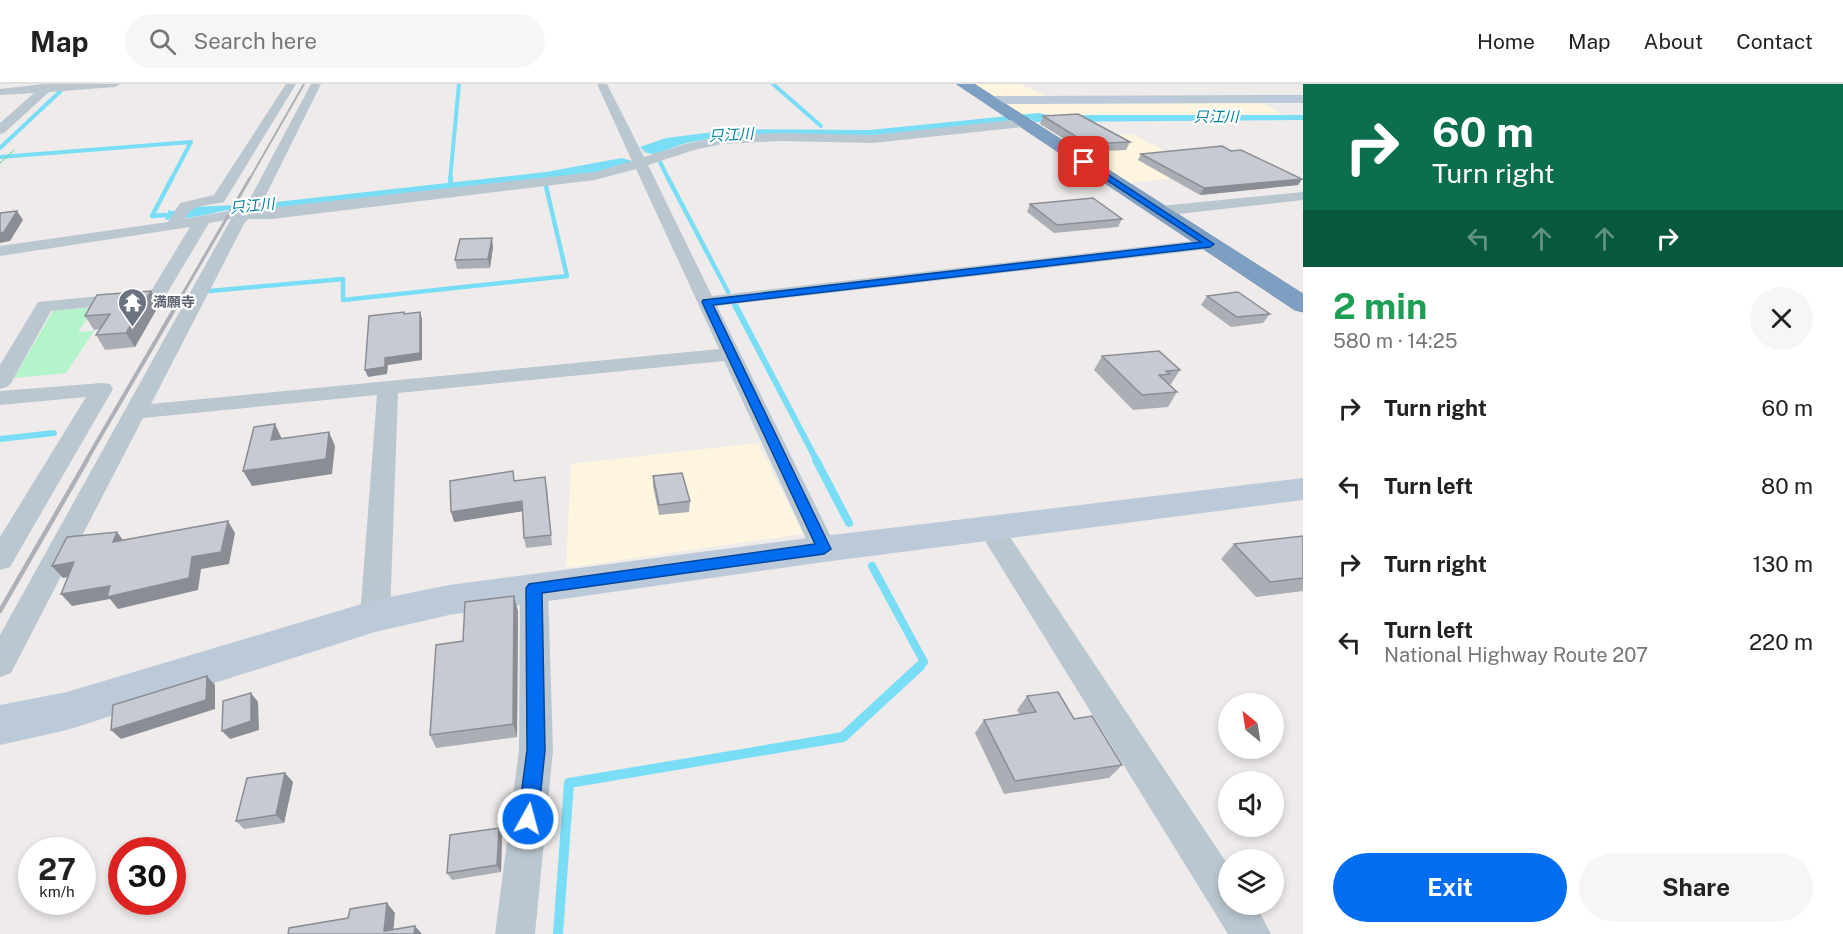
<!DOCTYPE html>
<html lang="en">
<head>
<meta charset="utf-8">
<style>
  :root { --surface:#fff; --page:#f6f6f6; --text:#222; --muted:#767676; --line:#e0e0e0; --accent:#036df1 }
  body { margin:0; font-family:"Public Sans","Noto Sans JP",sans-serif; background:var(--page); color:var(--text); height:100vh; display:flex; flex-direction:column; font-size:22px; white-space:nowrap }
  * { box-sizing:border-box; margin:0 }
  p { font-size:20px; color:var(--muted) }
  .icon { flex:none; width:33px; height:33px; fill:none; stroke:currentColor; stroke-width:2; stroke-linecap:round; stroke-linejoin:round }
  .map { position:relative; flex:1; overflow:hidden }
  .details { display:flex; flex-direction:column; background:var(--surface); width:540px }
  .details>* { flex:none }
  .hud { background:#0b6e4f; color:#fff; overflow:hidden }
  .needle { width:39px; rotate:330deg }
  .fabs { position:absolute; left:1218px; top:609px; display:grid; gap:12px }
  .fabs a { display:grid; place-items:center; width:66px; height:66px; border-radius:50%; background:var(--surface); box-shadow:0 3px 9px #0003; font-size:30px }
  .speed { position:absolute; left:18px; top:753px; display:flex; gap:12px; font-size:30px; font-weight:700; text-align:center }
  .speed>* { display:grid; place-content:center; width:78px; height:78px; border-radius:50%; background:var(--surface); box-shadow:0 3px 9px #0003; line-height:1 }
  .speed small { font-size:15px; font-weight:400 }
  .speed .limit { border:9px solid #d22; background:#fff; color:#111 }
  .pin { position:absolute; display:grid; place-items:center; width:51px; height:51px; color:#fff; margin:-26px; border-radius:12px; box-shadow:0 3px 9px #0006 }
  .me { position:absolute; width:66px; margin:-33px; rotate:7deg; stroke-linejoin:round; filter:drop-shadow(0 0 4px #0008) }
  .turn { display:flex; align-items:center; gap:21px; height:126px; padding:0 30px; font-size:27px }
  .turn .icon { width:78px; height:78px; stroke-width:2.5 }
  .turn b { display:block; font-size:42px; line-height:51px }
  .lanes { display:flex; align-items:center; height:57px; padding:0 30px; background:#0003; justify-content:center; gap:30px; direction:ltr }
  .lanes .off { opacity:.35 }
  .round { display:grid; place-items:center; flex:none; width:63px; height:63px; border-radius:32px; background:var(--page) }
  .overview { display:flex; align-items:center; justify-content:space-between; height:102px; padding:0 30px }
  h1 { font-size:36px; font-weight:700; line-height:45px; color:#1e9e55 }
  .cta { display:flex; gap:12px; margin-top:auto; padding:12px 30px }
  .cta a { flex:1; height:69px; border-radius:36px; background:var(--accent); color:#fff; font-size:24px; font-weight:700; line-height:69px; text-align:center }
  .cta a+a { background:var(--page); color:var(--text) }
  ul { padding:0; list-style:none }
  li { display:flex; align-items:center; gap:18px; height:78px; padding:0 30px }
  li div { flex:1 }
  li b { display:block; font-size:22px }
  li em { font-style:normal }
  header { display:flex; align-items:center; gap:36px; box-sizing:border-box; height:84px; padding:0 30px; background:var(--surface); border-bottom:2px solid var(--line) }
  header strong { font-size:28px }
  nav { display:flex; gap:33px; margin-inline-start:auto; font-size:21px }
  .search { width:420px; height:54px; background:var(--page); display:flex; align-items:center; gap:15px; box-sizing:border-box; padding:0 21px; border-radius:33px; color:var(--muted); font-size:22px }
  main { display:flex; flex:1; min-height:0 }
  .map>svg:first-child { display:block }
</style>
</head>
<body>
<header>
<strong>Map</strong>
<div class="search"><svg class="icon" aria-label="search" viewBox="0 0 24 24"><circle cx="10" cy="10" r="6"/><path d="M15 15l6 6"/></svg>Search here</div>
<nav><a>Home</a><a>Map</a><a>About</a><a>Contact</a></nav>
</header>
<main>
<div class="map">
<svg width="1303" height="850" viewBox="0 0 1303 850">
  <rect width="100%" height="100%" fill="#efebeb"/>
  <!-- commercial -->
  <g fill="#fef5e0">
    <path d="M971,0h48l30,13 209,4 26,14 -264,1z"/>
    <path d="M1132,50l37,19 66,20 -108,10 -69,-44z"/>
    <path d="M758,359l45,91 -237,34 5,-104z"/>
  </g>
  <!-- green -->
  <path fill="#b3f4cb" d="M95,223l-17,25 16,-1 -28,42 -52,5 39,-67z"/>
  <!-- water -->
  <g fill="#7addf6">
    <path d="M1038,29l12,2h253v5l-268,2 -4,-3 -156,16 -157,2 -32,6 -32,11 -8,-1 -6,-6 26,-9 72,-9 132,1z"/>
    <path d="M622,74l10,3 -5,5 -28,7 -327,37c-28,-7 -51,3 -79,7 -9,2 -19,2 -28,3l4,-11 1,2 19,-1 3,-3 66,-3 288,-32z"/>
  </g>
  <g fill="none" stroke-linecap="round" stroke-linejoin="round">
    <!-- stream-far4 -->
    <g stroke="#7addf6" stroke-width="4">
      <path d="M773,0l48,42"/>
      <path d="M0,64l68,-64"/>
      <path d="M0,73l191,-15 -20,38"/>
      <path d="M660,78l9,18"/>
      <path d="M544,93l1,3"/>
      <path d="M450,96l9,-96"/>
    </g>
    <!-- stream-far3 -->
    <g stroke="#7addf6" stroke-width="4.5">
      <path d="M668,94l60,114"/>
      <path d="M450,101l1,-7"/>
      <path d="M165,131l-13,1 20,-38"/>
      <path d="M210,207l133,-12v21l224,-24 -23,-98"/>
    </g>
    <!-- stream-far2 -->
    <g stroke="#7addf6" stroke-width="6">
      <path d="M735,221l82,156"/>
      <path d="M0,355l54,-6"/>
    </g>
    <!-- stream-far1 -->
    <g stroke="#7addf6" stroke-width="8">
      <path d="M816,376l33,63"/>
      <path d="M872,482l52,96 -6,6"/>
    </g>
    <!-- stream -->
    <path stroke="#7addf6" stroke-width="10" d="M558,850l11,-151 274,-46 77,-71"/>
    <defs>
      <path id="highway" d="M957,0h17l329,210v18l-8,-2z"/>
    </defs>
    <!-- highway casing -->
    <use href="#highway" stroke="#688aad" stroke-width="1"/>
    <!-- path -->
    <path stroke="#67d59e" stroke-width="1.5" stroke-dasharray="2 1.5" stroke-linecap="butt" d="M0,79l14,-13"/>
    <!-- street -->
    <g fill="#bac7d0" fill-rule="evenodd">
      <path d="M44,0h76l-5,3 -66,5 -45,41 -4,1v-11l34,-30 -34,2v-6z"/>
      <path d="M286,0h10l-72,118c-15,4 -32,1 -39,17 10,-2 57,-10 61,-13l65,-122h10l-62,125 336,-37 37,-11 -35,-77h10l37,73 41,-13 37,-8 57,-3 94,2 131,-14 19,-2 6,4 -6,4 -150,16 -94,-2 -57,3 -28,6 -46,15 64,131 498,-57 8,5 -8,5 -493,57 120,243 -4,7 -9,3 -9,-3 -4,-7 -87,-188 -326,32 -8,223 -5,8 -10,4 -10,-4 -5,-8 17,-221 -234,23 -132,255 -11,4v-42l231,-416 -22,4 -46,77 -112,11 -40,72 -4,4 -7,2v-24l38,-63 113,-11 39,-64 -190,29v-10l168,-24 12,-19 34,-8zM636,85l83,180 -568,55 94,-182 4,-3h23l323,-39z"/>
      <path d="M1303,108v8l-143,16 -8,-5 8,-5z"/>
      <path d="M102,299l8,1 3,5 -103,178 -10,3v-33l86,-140 -86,8v-14z"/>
      <path d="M991,435l9,3 228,343v39h27l16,30h-43l-246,-398 -4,-7 4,-7z"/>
      <path d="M534,494l10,3 4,8 5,161 -18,184h-40l24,-184 1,-161 4,-8z"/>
    </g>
    <!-- secondary -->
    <g fill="#bbc9d8" fill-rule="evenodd">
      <path d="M1303,11v8l-314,1 -7,-4 7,-4z"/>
      <path d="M1303,394v22l-479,62 -375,53 -74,17 -308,98 -67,15v-40l67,-13 308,-92 74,-15 375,-49z"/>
    </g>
    <!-- highway -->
    <use href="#highway" fill="#7c9fc2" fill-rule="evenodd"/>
    <!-- rail-far3 -->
    <path stroke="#adb1b7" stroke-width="2" d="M249,96l55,-96"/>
    <!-- rail-far2 -->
    <path stroke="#adb1b7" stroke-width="3" d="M178,218l72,-124"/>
    <!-- rail-far1 -->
    <path stroke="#adb1b7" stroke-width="4" d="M86,377l93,-160"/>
    <!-- rail -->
    <path stroke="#adb1b7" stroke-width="4.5" d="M0,527l87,-151"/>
  </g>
  <!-- wall -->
  <g fill="#abaeb5">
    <path d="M1043,32l87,26 -4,8 -41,2 -45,-28z"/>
    <path d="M1231,67l71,28 -4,6 -98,10 -62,-35 3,-6z"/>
    <path d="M1030,120l92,15 -4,8 -64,6 -27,-21z"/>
    <path d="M493,163l-3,21 -33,1 -2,-9z"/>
    <path d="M151,207l8,14 -24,42 -30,3 -9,-15 4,-6 -6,1 -9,-14z"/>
    <path d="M1207,212l63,18 -7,9 -32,4 -30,-22z"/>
    <path d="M1102,272l78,14 -9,14h-2l8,8 -9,15 -35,3 -39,-40z"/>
    <path d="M653,392l37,25 -1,11 -30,3 -6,-29z"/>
    <path d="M514,397l33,6 5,58 -26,3 -2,-10 -2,-27 -68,11z"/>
    <path d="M1303,452v55l-47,6 -35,-38 13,-15z"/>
    <path d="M518,527l-1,126 -81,11 -6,-13z"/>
    <path d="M1027,612l47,23 48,46 -13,13 -105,16 -29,-61 9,-13 36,-5 -3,-5z"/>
    <path d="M293,698l-9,41 -40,6 -8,-8z"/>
    <path d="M502,752l-1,36 -49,8 -5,-7z"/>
  </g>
  <!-- shaded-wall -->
  <g fill="#8b8d94">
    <path d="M1302,95l-4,6 -98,10 4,-7z"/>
    <path d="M17,127l6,9 -13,21 -10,2v-10z"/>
    <path d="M492,154l1,9 -3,21 -2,-9z"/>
    <path d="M151,207l8,14 -24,42 -9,-14z"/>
    <path d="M420,228l2,7v41l-34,5 -1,9 -19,3 -3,-7 20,-12z"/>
    <path d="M275,340l7,15 -11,1z"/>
    <path d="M329,348l6,14 -3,28 -80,12 -9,-15z"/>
    <path d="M522,417l2,10 -70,11 -3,-10z"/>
    <path d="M228,437l7,12 -6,31 -28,5 -3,21 -80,19 -8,-10 -38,7 -11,-12z"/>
    <path d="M117,448l9,12 -13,-2z"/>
    <path d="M74,478l11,12 -22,4 -11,-12z"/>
    <path d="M514,512l4,15 -1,126 -4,-13z"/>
    <path d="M207,592l8,9v24l-94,30 -10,-9z"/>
    <path d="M251,609l7,9 1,28 -29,9 -8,-8z"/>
    <path d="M285,689l8,9 -9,41 -8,-8z"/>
    <path d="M499,744l3,8 -1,36 -4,-7z"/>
    <path d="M387,819l8,10 -2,21 -9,-3z"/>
    <path d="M415,842l7,8h-8z"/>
  </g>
  <!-- building -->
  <g fill="#c7cad3" stroke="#8b8d94" stroke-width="1.5">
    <path d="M1078,30l52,28 -42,2 -45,-28z"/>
    <path d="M1222,62l9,5 10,-1 61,29 -98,9 -63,-34z"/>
    <path d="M1093,114l29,21 -65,6 -27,-21z"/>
    <path d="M17,127l-13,21 -4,1v-20z"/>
    <path d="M492,154l-4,21 -33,1 5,-21z"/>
    <path d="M151,207l-25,42 -30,2 14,-21 -25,2 12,-21z"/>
    <path d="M1238,208l32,22 -33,3 -30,-21z"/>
    <path d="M404,228v2l16,-2v41l-35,5v9l-20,3 4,-54z"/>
    <path d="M1159,267l21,19 -14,1 4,3 -11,1 18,17 -35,3 -40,-39z"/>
    <path d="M275,340l-4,16 58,-8 -3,27 -83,12 11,-44z"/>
    <path d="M513,387l1,10 31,-4 6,58 -27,3 -2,-37 -71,11 -1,-31z"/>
    <path d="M682,389l8,28 -31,4 -6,-29z"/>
    <path d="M228,437l-7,31 -29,5 -3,21 -82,19 3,-11 -49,8 13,-32 -22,4 15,-29 50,-5 -4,10z"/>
    <path d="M1303,452v42l-33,4 -36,-38z"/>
    <path d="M514,512l-1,128 -83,11 6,-90 27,-4 2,-39z"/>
    <path d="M207,592l-1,24 -95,30 2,-25z"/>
    <path d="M1058,608l16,27 18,-3 30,49 -107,16 -31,-61 52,-8 -9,-16z"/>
    <path d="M251,609v28l-29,10 1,-30z"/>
    <path d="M285,689l-9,42 -40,6 11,-43z"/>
    <path d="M499,744l-2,37 -50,8 3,-38z"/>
    <path d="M387,819l-3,28 31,-5 -1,8h-126l1,-6 59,-10 2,-9z"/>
  </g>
  <!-- route -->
  <path fill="#036df1" stroke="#02479d" stroke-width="1.5" d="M1081,76h5l128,84 -4,3 -497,58 118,244 -7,5 -282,39 3,157 -7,69 -3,7 -7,3 -7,-3 -3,-7 9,-69 -1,-162 3,-4 286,-40 -113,-242 1,-2 498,-58 -120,-79z"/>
  <!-- icons -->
  <defs>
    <symbol id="temple-pin" viewBox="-11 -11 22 30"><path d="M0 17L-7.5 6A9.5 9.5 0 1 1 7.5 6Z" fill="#6b7280" stroke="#fff"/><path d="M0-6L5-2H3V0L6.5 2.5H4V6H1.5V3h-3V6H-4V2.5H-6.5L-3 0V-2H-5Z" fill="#fff"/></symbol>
  </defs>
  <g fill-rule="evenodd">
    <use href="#temple-pin" x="116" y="202" width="33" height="45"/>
  </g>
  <g text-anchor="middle" stroke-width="4.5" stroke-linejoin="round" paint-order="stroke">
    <!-- far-worship labels -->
    <g font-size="14" font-weight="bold" fill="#5b616d" stroke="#fff" text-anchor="start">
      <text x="153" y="223">満願寺</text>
    </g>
    <!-- far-water labels -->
    <g font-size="15" font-style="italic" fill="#0281a0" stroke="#fff">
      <text x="1216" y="38">只江川</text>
      <text transform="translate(731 51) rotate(-3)" y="5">只江川</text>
      <text transform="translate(252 122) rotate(-6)" y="5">只江川</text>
    </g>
  </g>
</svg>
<div class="fabs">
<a><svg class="needle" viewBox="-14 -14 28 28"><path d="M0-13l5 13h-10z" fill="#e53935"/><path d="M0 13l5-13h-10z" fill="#767676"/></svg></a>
<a><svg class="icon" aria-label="sound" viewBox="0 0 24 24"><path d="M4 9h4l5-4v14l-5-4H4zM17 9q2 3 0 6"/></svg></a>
<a><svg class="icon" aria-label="layers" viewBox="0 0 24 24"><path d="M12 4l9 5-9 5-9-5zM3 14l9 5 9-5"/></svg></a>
</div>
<div class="speed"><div>27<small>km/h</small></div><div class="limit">30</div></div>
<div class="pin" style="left:1084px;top:78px;background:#d93025"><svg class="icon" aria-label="arrive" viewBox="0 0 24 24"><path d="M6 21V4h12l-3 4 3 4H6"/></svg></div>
<svg class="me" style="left:528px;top:735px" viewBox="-20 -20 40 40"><circle r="17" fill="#036df1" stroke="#fff" stroke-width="3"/><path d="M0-11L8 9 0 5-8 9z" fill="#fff"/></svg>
</div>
<section class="details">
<div class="hud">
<div class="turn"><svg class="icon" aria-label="right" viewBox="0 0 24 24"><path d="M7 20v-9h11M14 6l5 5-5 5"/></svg><div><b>60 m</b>Turn right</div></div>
<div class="lanes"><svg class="icon off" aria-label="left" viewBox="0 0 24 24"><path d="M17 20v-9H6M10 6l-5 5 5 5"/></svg><svg class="icon off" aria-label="ahead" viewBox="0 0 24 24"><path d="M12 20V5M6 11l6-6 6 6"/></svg><svg class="icon off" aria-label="ahead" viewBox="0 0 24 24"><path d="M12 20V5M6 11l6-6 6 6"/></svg><svg class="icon" aria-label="right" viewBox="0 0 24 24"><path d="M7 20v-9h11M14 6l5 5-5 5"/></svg></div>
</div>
<div class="overview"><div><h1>2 min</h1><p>580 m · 14:25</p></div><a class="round"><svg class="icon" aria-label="close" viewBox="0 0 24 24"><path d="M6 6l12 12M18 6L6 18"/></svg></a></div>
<ul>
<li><svg class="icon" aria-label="right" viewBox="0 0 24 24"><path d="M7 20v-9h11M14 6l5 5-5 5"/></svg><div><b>Turn right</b></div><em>60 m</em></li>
<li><svg class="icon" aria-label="left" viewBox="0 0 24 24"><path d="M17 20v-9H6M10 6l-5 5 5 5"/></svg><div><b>Turn left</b></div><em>80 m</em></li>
<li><svg class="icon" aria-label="right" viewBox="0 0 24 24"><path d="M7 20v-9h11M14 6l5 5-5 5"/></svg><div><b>Turn right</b></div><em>130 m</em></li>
<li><svg class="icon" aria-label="left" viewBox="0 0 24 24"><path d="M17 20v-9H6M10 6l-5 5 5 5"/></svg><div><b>Turn left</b><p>National Highway Route 207</p></div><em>220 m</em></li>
</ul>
<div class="cta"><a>Exit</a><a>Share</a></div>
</section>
</main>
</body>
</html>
